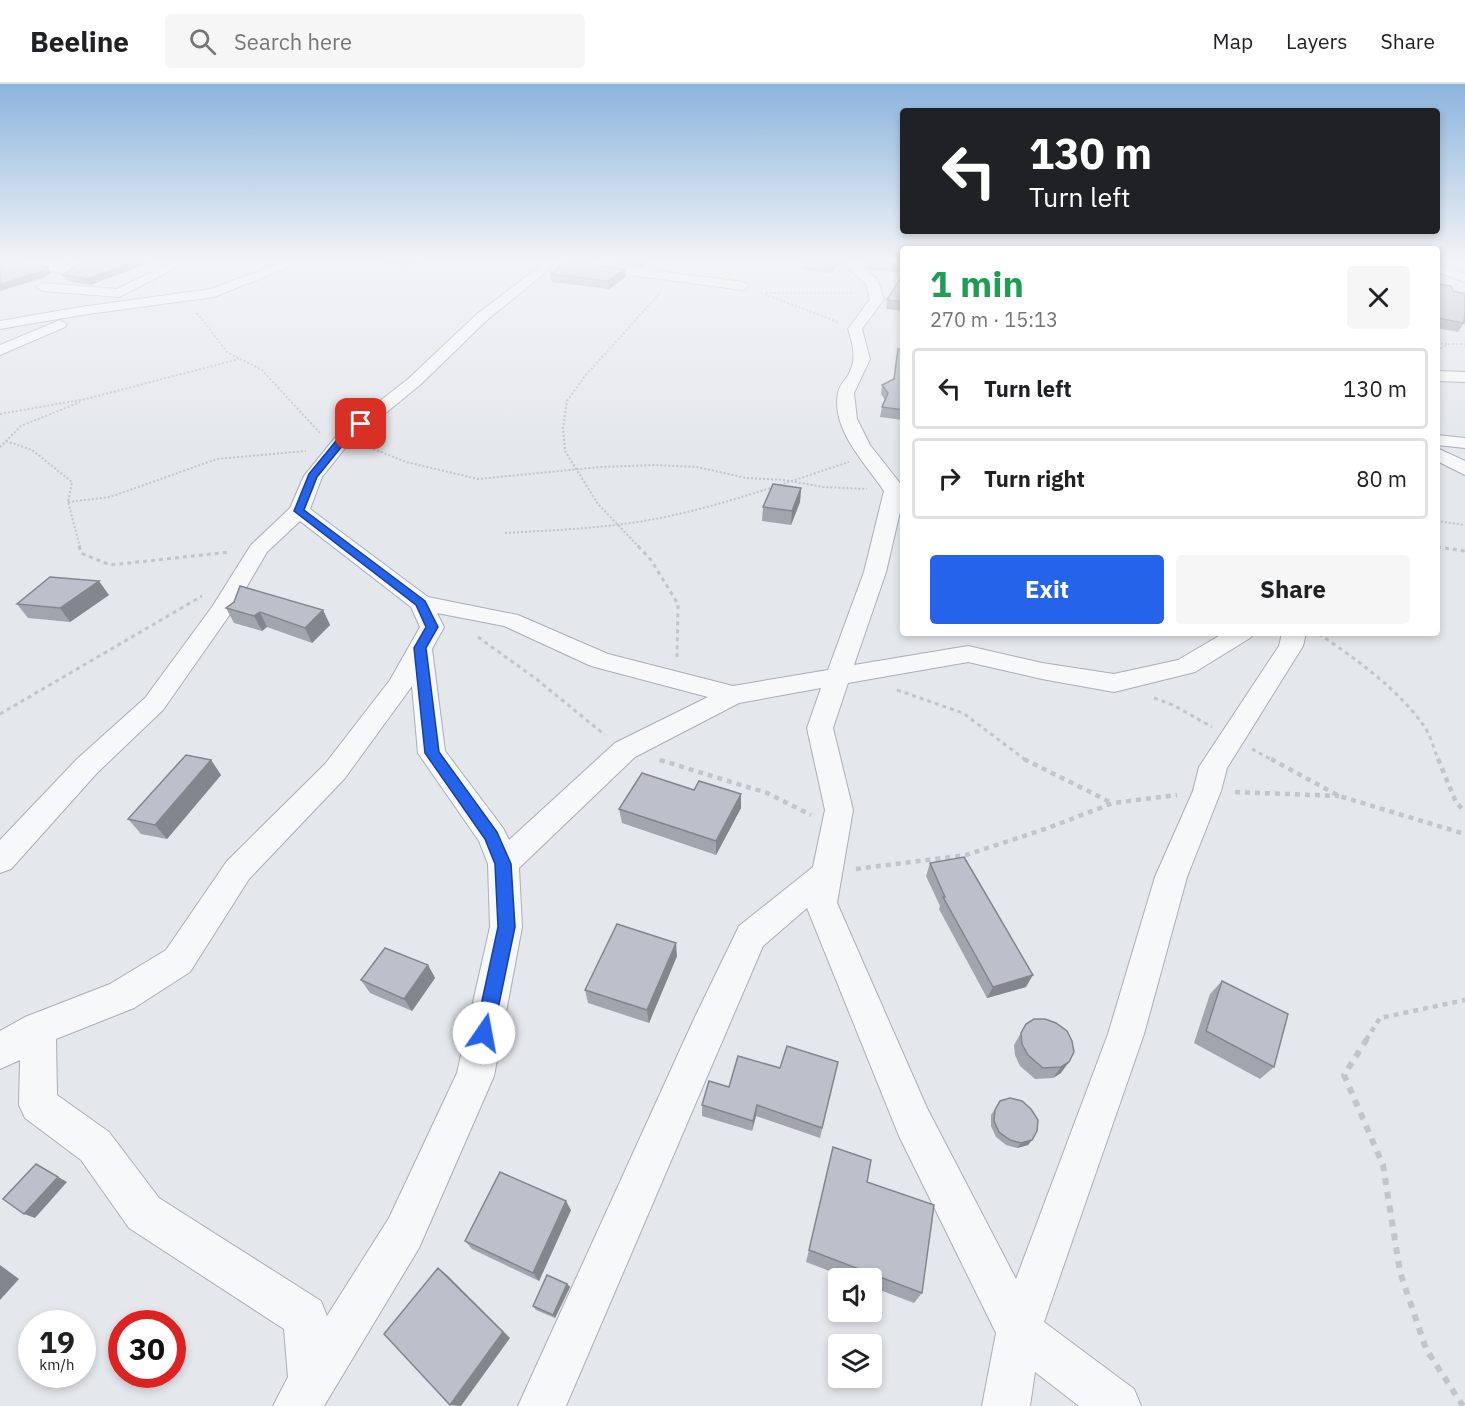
<!DOCTYPE html>
<html lang="en">
<head>
<meta charset="utf-8">
<style>
  :root { --surface:#fff; --page:#f6f6f6; --text:#202124; --muted:#757577; --line:#e0e0e0; --accent:#2563eb }
  body { margin:0; font-family:"IBM Plex Sans",sans-serif; background:var(--page); color:var(--text); height:100vh; display:flex; flex-direction:column; font-size:22px; white-space:nowrap }
  * { box-sizing:border-box; margin:0 }
  p { font-size:20px; color:var(--muted) }
  .icon { flex:none; width:33px; height:33px; fill:none; stroke:currentColor; stroke-width:2; stroke-linecap:round; stroke-linejoin:round }
  .map { position:relative; flex:1; overflow:hidden }
  .panel { position:absolute; left:900px; top:162px; width:540px; height:390px; display:flex; flex-direction:column; background:var(--surface); border-radius:6px; box-shadow:0 3px 9px #0003 }
  .panel>* { flex:none }
  .hud { position:absolute; left:900px; top:24px; width:540px; height:126px; border-radius:6px; box-shadow:0 3px 9px #0003; background:#202124; color:#fff; overflow:hidden }
  .controls { position:absolute; left:828px; top:1184px; display:grid; gap:12px }
  .controls a { display:grid; place-items:center; width:54px; height:54px; border-radius:6px; background:var(--surface); box-shadow:0 3px 9px #0003; font-size:30px }
  .speed { position:absolute; left:18px; top:1226px; display:flex; gap:12px; font-size:30px; font-weight:700; text-align:center }
  .speed>* { display:grid; place-content:center; width:78px; height:78px; border-radius:50%; background:var(--surface); box-shadow:0 3px 9px #0003; line-height:1 }
  .speed small { font-size:15px; font-weight:400 }
  .speed .limit { border:9px solid #d22; background:#fff; color:#111 }
  .pin { position:absolute; display:grid; place-items:center; width:51px; height:51px; color:#fff; margin:-26px; border-radius:12px; box-shadow:0 3px 9px #0006 }
  .me { position:absolute; width:66px; margin:-33px; rotate:12deg; stroke-linejoin:round; filter:drop-shadow(0 0 4px #0008) }
  .turn { display:flex; align-items:center; gap:21px; height:126px; padding:0 30px; font-size:27px }
  .turn .icon { width:78px; height:78px; stroke-width:2.5 }
  .turn b { display:block; font-size:42px; line-height:51px }
  .round { display:grid; place-items:center; flex:none; width:63px; height:63px; border-radius:6px; background:var(--page) }
  .head { display:flex; align-items:center; justify-content:space-between; height:102px; padding:0 30px }
  h1 { font-size:36px; font-weight:800; line-height:45px; color:#1e9e55 }
  .cta { display:flex; gap:12px; margin-top:auto; padding:12px 30px }
  .cta a { flex:1; height:69px; border-radius:6px; background:var(--accent); color:#fff; font-size:24px; font-weight:800; line-height:69px; text-align:center }
  .cta a+a { background:var(--page); color:var(--text) }
  ul { padding:0; list-style:none }
  li { display:flex; align-items:center; gap:18px; height:81px; margin:0 12px 9px; padding:0 18px; border:3px solid var(--line); border-radius:6px }
  li div { flex:1 }
  li b { display:block; font-size:22px }
  li em { font-style:normal }
  header { display:flex; align-items:center; gap:36px; box-sizing:border-box; height:84px; padding:0 30px; background:var(--surface); border-bottom:2px solid var(--line) }
  header strong { font-size:28px }
  nav { display:flex; gap:33px; margin-inline-start:auto; font-size:21px }
  .search { width:420px; height:54px; background:var(--page); display:flex; align-items:center; gap:15px; box-sizing:border-box; padding:0 21px; border-radius:6px; color:var(--muted); font-size:22px }
  .map>svg:first-child { display:block }
</style>
</head>
<body>
<header>
<strong>Beeline</strong>
<div class="search"><svg class="icon" aria-label="search" viewBox="0 0 24 24"><circle cx="10" cy="10" r="6"/><path d="M15 15l6 6"/></svg>Search here</div>
<nav><a>Map</a><a>Layers</a><a>Share</a></nav>
</header>
<div class="map">
<svg width="1465" height="1322" viewBox="0 0 1465 1322">
  <rect width="100%" height="100%" fill="#e4e7ec"/>
  <g fill="none" stroke-linecap="round" stroke-linejoin="round">
    <defs>
      <g id="street">
        <path d="M0,176h25l45,6 6,4 -6,4 -70,-10z"/>
        <path d="M176,176h15l-72,37 -76,-6 -7,-4 7,-4 74,6z"/>
        <path d="M288,176h18l-92,37 -133,18 -81,14v-8l81,-14 130,-18z"/>
        <path d="M548,176h13l-74,60 -67,65 -70,57 -28,35 -12,32 118,88 90,18 90,39 125,32 95,-16 36,-98 20,-81c-18,-27 -53,-61 -46,-98 1,-6 5,-11 9,-16 10,-16 7,-30 1,-48l22,-30 -4,-15 -20,-18 3,-6h12l-2,5 18,14 7,20 -22,30 8,30 -16,34 3,26 13,26 33,42v12l-17,73 -32,93 114,-19 74,17 72,11 64,-14 46,-27h30l-4,5 -55,34 -81,20 -72,-13 -74,-17 -120,21 -15,45 20,82 -16,93 90,205 89,171 92,-245 47,-157 38,-86 6,-24 80,-121 3,-13h24l-3,13 -76,122 -6,23 -34,86 -43,157 -100,288 90,67 7,17h-62l-44,-34 -5,34h-48l14,-73 -97,-197 -92,-228 -44,38 -197,460h-48l176,-387 45,-93 74,-59 12,-57 -18,-82 14,-40 -82,15 -104,54 -116,111 3,59 -28,149 -75,172 -95,158h-51l15,-29 -4,-48 -155,-101 -48,-68 -56,-42 -6,-13 1,-45 -20,9v-38l25,-14 85,-33 56,-34 61,-89 98,-97 65,-84 30,-53 -9,-20 -111,-86 -33,31 -34,58 -70,100 -66,63 -86,96 -11,4v-33l77,-81 68,-61 67,-91 39,-62 39,-37 14,-32 34,-42 70,-55 69,-65zM437,529l67,13 87,40 117,31 -93,46 -106,97 -6,-12 -58,-77 -13,-102 12,-22zM412,602l6,67 61,88 9,23 2,63 -33,146 -68,145 -62,98 -6,-15 -162,-103 -50,-66 -52,-37 -1,-56 78,-31 56,-36 59,-93 96,-101z"/>
        <path d="M589,178l154,20 6,4 -6,4 -158,-21 -2,-3 2,-3z"/>
        <path d="M1437,180l28,10v8l-28,-10z"/>
        <path d="M60,236l7,4 -2,3 -65,28v-10z"/>
        <path d="M1437,287l28,1v10l-28,-1z"/>
        <path d="M1437,351l28,3v10l-28,-3z"/>
        <path d="M1437,364l28,13v14l-28,-14z"/>
      </g>
    </defs>
    <!-- street casing -->
    <use href="#street" stroke="#a9aeb7" stroke-width="2"/>
    <!-- path-far3 -->
    <g stroke="#c2c5cb" stroke-width="2" stroke-dasharray="2 2" stroke-linecap="butt">
      <path d="M748,176l7,13"/>
      <path d="M761,209l77,29"/>
      <path d="M766,209h88"/>
      <path d="M197,229l30,39 35,18 59,64"/>
      <path d="M1437,259l12,1"/>
      <path d="M1437,266l12,-6h16"/>
      <path d="M0,330l86,-15 153,-40"/>
      <path d="M6,357l26,9 40,32 -4,20 12,45"/>
      <path d="M366,362l40,16 72,17 122,-12 55,-2 42,2 49,11 39,2 38,7 44,2"/>
      <path d="M0,363l21,-21 59,-24"/>
      <path d="M68,418l42,-5 107,-38 89,-8"/>
      <path d="M1437,437l28,4"/>
      <path d="M505,449c53,-3 107,-5 160,-16 62,-13 123,-35 184,-55"/>
      <path d="M639,463l-41,-43 -33,-53 -2,-23 4,-27 18,-25 75,-83"/>
      <path d="M1437,463h3"/>
    </g>
    <!-- path-far2 -->
    <g stroke="#c2c5cb" stroke-width="3" stroke-dasharray="4 4" stroke-linecap="butt">
      <path d="M79,462l2,7 29,12 120,-13"/>
      <path d="M638,462l13,14 27,44 -1,55"/>
      <path d="M1437,463l28,4"/>
      <path d="M1319,550c36,24 80,56 105,92 7,10 10,24 15,35"/>
      <path d="M478,553l57,41 70,57"/>
      <path d="M897,606l66,23 64,48"/>
      <path d="M1154,614l19,7 39,22"/>
      <path d="M0,630l202,-118"/>
      <path d="M1252,665l22,12"/>
      <path d="M660,676l2,1"/>
    </g>
    <!-- path-far1 -->
    <g stroke="#c2c5cb" stroke-width="4.5" stroke-dasharray="5 5" stroke-linecap="butt">
      <path d="M1024,675l88,44"/>
      <path d="M1271,675l68,37 126,38"/>
      <path d="M1438,675l18,43 9,10"/>
      <path d="M660,676l107,33 44,22"/>
      <path d="M1235,708l104,4"/>
      <path d="M856,785l110,-14 82,-27 65,-25 64,-8"/>
      <path d="M1366,956l14,-22 85,-18"/>
    </g>
    <!-- path -->
    <path stroke="#c2c5cb" stroke-width="6" stroke-dasharray="7 7" stroke-linecap="butt" d="M1367,955l-23,36 39,90 17,107 26,77 37,57"/>
    <!-- street -->
    <use href="#street" fill="#f7f8fa" fill-rule="evenodd"/>
  </g>
  <!-- wall -->
  <g fill="#a1a5ae">
    <path d="M40,176h35l-7,4z"/>
    <path d="M157,176l-67,25 -24,-4 -3,-6z"/>
    <path d="M354,176h78l-25,6z"/>
    <path d="M587,176h62l-9,7z"/>
    <path d="M780,176h68l-4,7 -8,-1 -4,7 -28,-3v-6l-24,-3z"/>
    <path d="M861,176h42v13l-34,-3 -7,-6z"/>
    <path d="M551,190l75,3 -17,12 -57,-7z"/>
    <path d="M903,190v37l-17,-2 1,-9z"/>
    <path d="M1437,200l27,39 -6,9 -21,-4z"/>
    <path d="M903,265v71l-23,-3 2,-10 3,-7 -4,-6 1,-9 12,-6z"/>
    <path d="M801,404l-1,14 -9,23 -29,-4 1,-14z"/>
    <path d="M109,511l-39,27 -42,-4 -11,-14z"/>
    <path d="M226,524l97,2 7,15 -18,18 -45,-16 -5,4 -28,-8z"/>
    <path d="M211,676l10,15 -54,64 -26,-5 -13,-15z"/>
    <path d="M741,724l-25,47 -94,-32 -3,-14z"/>
    <path d="M930,779l96,124 -39,11 -48,-89 1,-3 -14,-30z"/>
    <path d="M677,872l-28,67 -61,-20 -3,-13z"/>
    <path d="M428,881l7,13 -23,33 -42,-18 -9,-13z"/>
    <path d="M1222,897l52,86 -14,12 -66,-36 16,-49z"/>
    <path d="M1026,940l41,7 -6,42 -8,5 -18,1 -15,-13 -5,-11 -1,-10z"/>
    <path d="M838,978l-18,76 -64,-22 -4,15 -50,-15v-11l27,-18 51,-19z"/>
    <path d="M1000,1017l32,39 -4,5 -11,3 -11,-3 -10,-8 -5,-11v-11z"/>
    <path d="M833,1063l34,35 55,111 -8,10 -42,-16v-9h-24l-42,-16z"/>
    <path d="M571,1126l-32,71 -67,-32 -7,-8z"/>
    <path d="M567,1200l3,3 -15,31 -19,-8 -3,-4z"/>
  </g>
  <!-- shaded-wall -->
  <g fill="#83868d">
    <path d="M66,176h9l-7,4z"/>
    <path d="M138,176h19l-67,25 -3,-6z"/>
    <path d="M405,176h27l-25,6z"/>
    <path d="M641,176h8l-9,7 -1,-6z"/>
    <path d="M836,176h1l-1,6 -4,7v-8z"/>
    <path d="M845,176h3l-4,7z"/>
    <path d="M48,183l3,6 -8,5 -43,13v-7z"/>
    <path d="M625,185l1,8 -17,12 -1,-8z"/>
    <path d="M801,404l-1,14 -9,23 1,-14z"/>
    <path d="M99,497l10,14 -39,27 -10,-14z"/>
    <path d="M323,526l7,15 -18,18 -7,-15z"/>
    <path d="M260,528l7,15 -5,4 -8,-15z"/>
    <path d="M211,676l10,15 -54,64 -12,-14z"/>
    <path d="M741,710v14l-25,47v-14z"/>
    <path d="M676,859l1,13 -28,67 -2,-13z"/>
    <path d="M428,881l7,13 -23,33 -8,-12z"/>
    <path d="M1033,891l-7,12 -39,11 6,-11z"/>
    <path d="M1069,978l-8,11 -8,5 8,-11z"/>
    <path d="M757,1021l-1,11 -4,15 1,-10z"/>
    <path d="M1032,1056l-4,5 -11,3 4,-5z"/>
    <path d="M36,1080l31,18 -32,36 -11,-4z"/>
    <path d="M566,1117l5,9 -32,71 -6,-8z"/>
    <path d="M0,1181l19,14 -19,21z"/>
    <path d="M438,1184l9,7 63,63 -49,68 -11,-1z"/>
    <path d="M567,1200l3,3 -15,31 -2,-3z"/>
  </g>
  <!-- building -->
  <g fill="#bbc0ca" stroke="#83868d" stroke-width="1.5">
    <path d="M85,176h53l-51,19 -24,-4z"/>
    <path d="M806,176h30l-4,5 -28,-3z"/>
    <path d="M867,176h36v5l-34,-3z"/>
    <path d="M0,177l48,6 -8,5 -40,12z"/>
    <path d="M567,177l58,8 -17,12 -57,-7z"/>
    <path d="M903,190v28l-16,-2z"/>
    <path d="M1437,200l14,2 2,5 12,3v19l-1,10 -27,-5z"/>
    <path d="M898,265h5v61l-21,-3 6,-14 -6,-8 12,-6z"/>
    <path d="M773,400l28,4 -9,23 -29,-4z"/>
    <path d="M50,493l49,4 -39,27 -43,-4z"/>
    <path d="M240,502l83,24 -18,18 -45,-16 -6,4 -28,-8 8,-6z"/>
    <path d="M186,671l25,5 -56,65 -27,-6z"/>
    <path d="M642,689l52,17 5,-9 42,13 -25,47 -97,-32z"/>
    <path d="M964,773l69,118 -40,12 -50,-90h2l-15,-34z"/>
    <path d="M617,840l59,19 -29,67 -62,-20z"/>
    <path d="M385,864l43,17 -24,34 -43,-19z"/>
    <path d="M1222,897l66,33 -14,53 -68,-36z"/>
    <path d="M1034,935h11l11,4 11,8 5,10 2,11 -5,10 -8,5 -18,1 -15,-13 -6,-11 -1,-11 5,-9z"/>
    <path d="M787,962l51,16 -16,66 -65,-23 -4,16 -51,-16 7,-24 20,6 9,-31 42,12z"/>
    <path d="M1010,1014l12,3 9,8 7,11 -1,11 -5,9 -11,3 -11,-3 -11,-8 -5,-11 1,-11 5,-9z"/>
    <path d="M833,1063l38,13 -4,22 67,23 -12,88 -113,-43z"/>
    <path d="M36,1080l22,13 -34,37 -21,-15z"/>
    <path d="M500,1088l66,29 -33,72 -68,-32z"/>
    <path d="M438,1184l65,64 -53,73 -66,-71z"/>
    <path d="M547,1191l20,9 -14,31 -20,-9z"/>
  </g>
  <!-- sky -->
  <linearGradient id="sky" x2="0" y2="1"><stop stop-color="#8bb4dd"/><stop offset="0.49" stop-color="#f3f4f6"/><stop offset="1" stop-color="#f3f4f6" stop-opacity="0"/></linearGradient>
  <rect width="1465" height="361" fill="url(#sky)"/>
  <!-- route -->
  <path fill="#2563eb" stroke="#184099" stroke-width="1.5" d="M358,338l7,2 -18,16 -30,37 -13,33 121,91 13,26 -12,21 13,104 58,80 14,32 4,63 -22,106 -3,7 -6,2 -6,-2 -3,-7 23,-106 -3,-63 -10,-25 -60,-86 -11,-105 12,-21 -10,-22 -122,-94 15,-37 31,-38z"/>
</svg>
<div class="controls">
<a><svg class="icon" aria-label="sound" viewBox="0 0 24 24"><path d="M4 9h4l5-4v14l-5-4H4zM17 9q2 3 0 6"/></svg></a>
<a><svg class="icon" aria-label="layers" viewBox="0 0 24 24"><path d="M12 4l9 5-9 5-9-5zM3 14l9 5 9-5"/></svg></a>
</div>
<div class="speed"><div>19<small>km/h</small></div><div class="limit">30</div></div>
<div class="pin" style="left:361px;top:340px;background:#d93025"><svg class="icon" aria-label="arrive" viewBox="0 0 24 24"><path d="M6 21V4h12l-3 4 3 4H6"/></svg></div>
<svg class="me" style="left:484px;top:949px" viewBox="-20 -20 40 40"><circle r="19" fill="#fff"/><path d="M0-13L10 11 0 6-10 11z" fill="#2563eb"/></svg>
<div class="hud">
<div class="turn"><svg class="icon" aria-label="left" viewBox="0 0 24 24"><path d="M17 20v-9H6M10 6l-5 5 5 5"/></svg><div><b>130 m</b>Turn left</div></div>
</div>
<section class="panel">
<div class="head"><div><h1>1 min</h1><p>270 m · 15:13</p></div><a class="round"><svg class="icon" aria-label="close" viewBox="0 0 24 24"><path d="M6 6l12 12M18 6L6 18"/></svg></a></div>
<ul>
<li><svg class="icon" aria-label="left" viewBox="0 0 24 24"><path d="M17 20v-9H6M10 6l-5 5 5 5"/></svg><div><b>Turn left</b></div><em>130 m</em></li>
<li><svg class="icon" aria-label="right" viewBox="0 0 24 24"><path d="M7 20v-9h11M14 6l5 5-5 5"/></svg><div><b>Turn right</b></div><em>80 m</em></li>
</ul>
<div class="cta"><a>Exit</a><a>Share</a></div>
</section>
</div>
</body>
</html>
